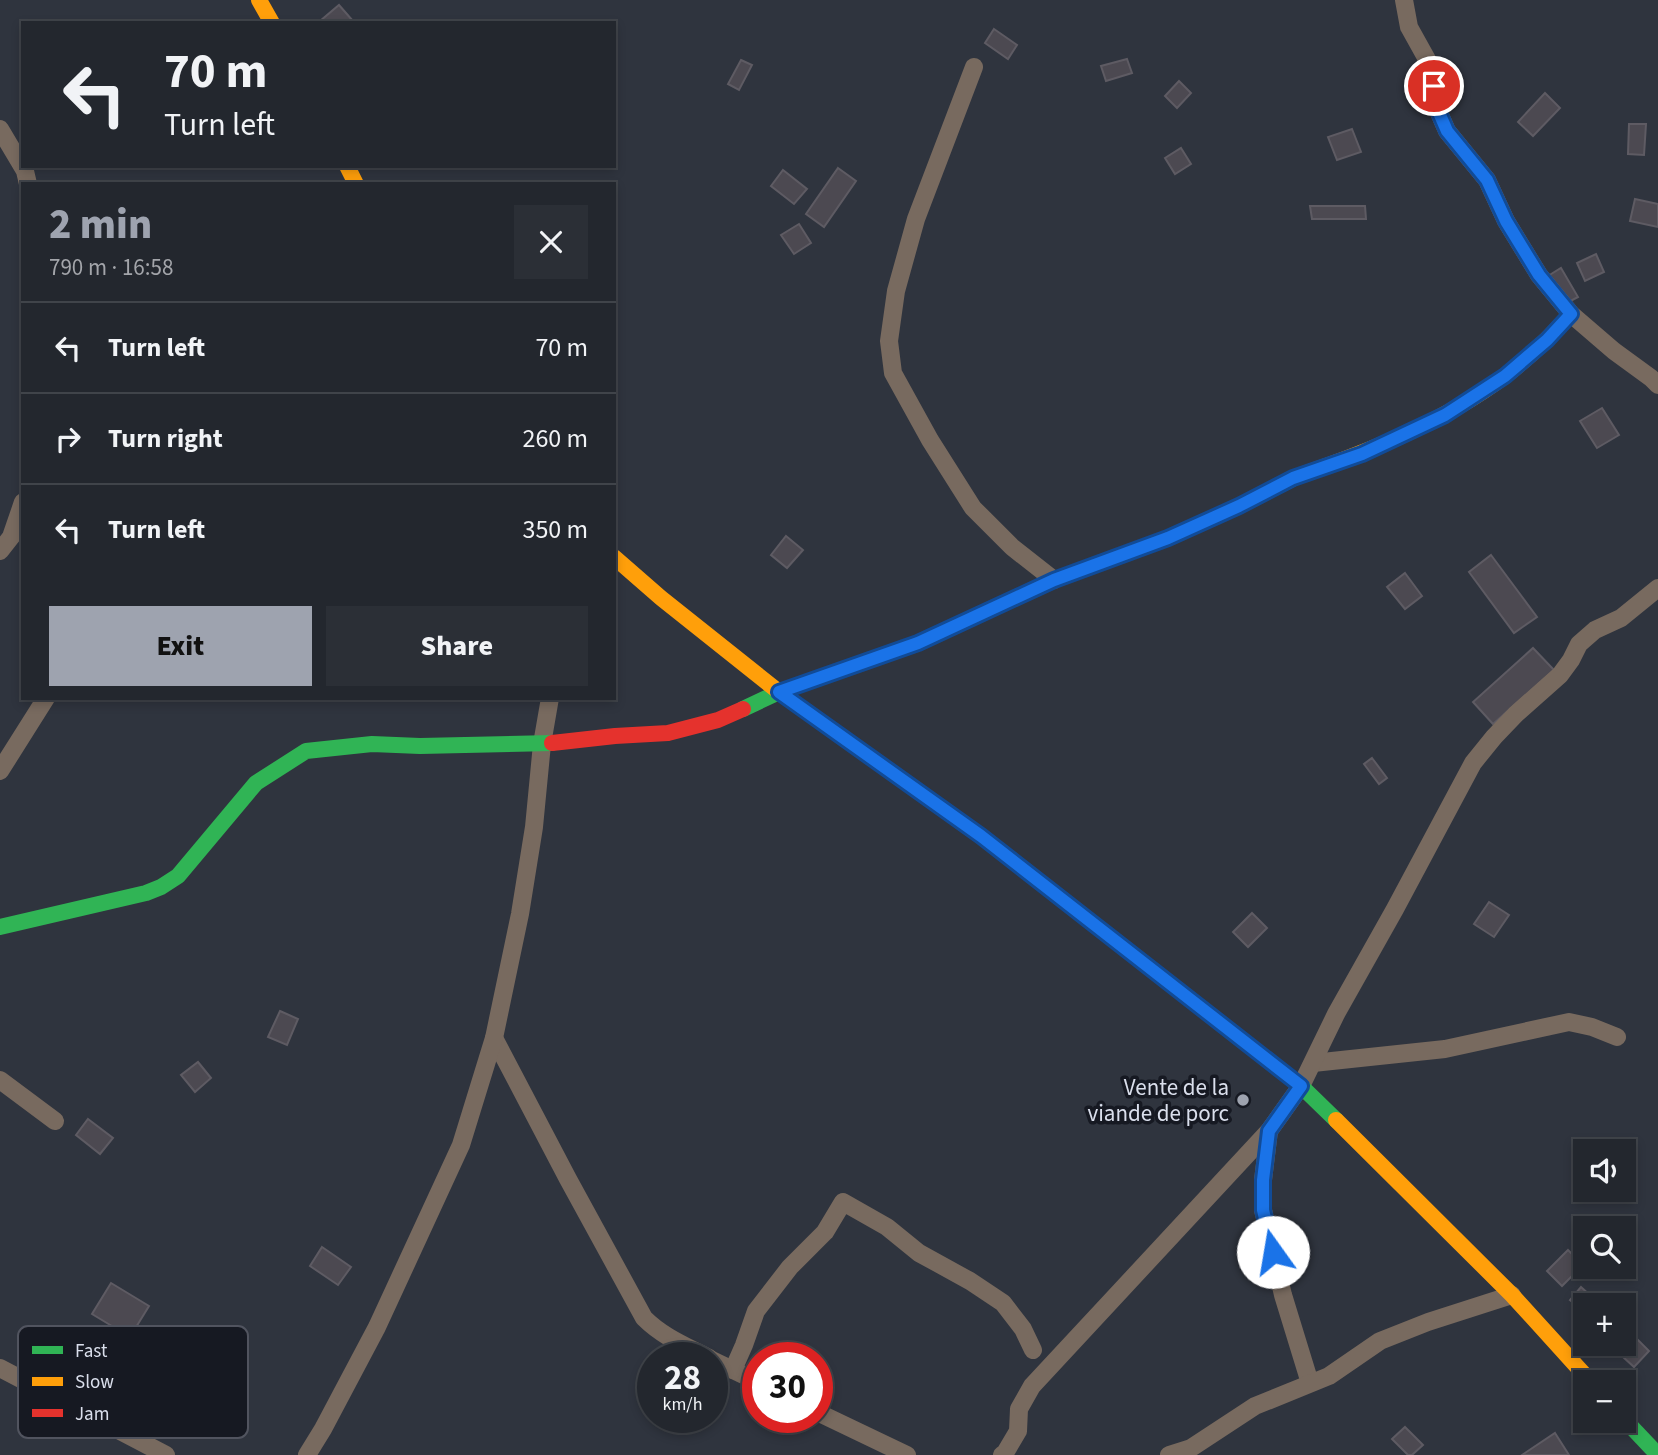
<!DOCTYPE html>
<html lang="en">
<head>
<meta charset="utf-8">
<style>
  :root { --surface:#23272e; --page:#2b2f36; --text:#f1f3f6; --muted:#a3a5aa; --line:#40444a; --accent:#9ea3af }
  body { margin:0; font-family:"Source Sans 3",sans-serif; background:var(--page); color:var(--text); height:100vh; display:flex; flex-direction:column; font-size:26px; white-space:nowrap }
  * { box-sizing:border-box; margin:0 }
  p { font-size:23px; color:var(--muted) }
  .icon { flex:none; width:38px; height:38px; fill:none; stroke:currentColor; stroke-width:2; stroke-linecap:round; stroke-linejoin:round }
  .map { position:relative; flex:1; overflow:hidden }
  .panel { position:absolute; left:21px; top:182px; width:595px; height:518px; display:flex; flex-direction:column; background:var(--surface); border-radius:0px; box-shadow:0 4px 10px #0003,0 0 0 2px var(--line) }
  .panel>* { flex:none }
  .guide { position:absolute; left:21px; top:21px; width:595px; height:147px; border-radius:0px; box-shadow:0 4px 10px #0003,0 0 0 2px var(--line); background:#23272e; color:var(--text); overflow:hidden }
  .fabs { position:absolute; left:1573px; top:1139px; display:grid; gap:14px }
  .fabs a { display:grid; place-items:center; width:63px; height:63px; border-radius:0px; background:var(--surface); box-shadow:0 4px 10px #0003,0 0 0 2px var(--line); font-size:35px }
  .speed { position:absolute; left:637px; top:1342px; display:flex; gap:14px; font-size:35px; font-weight:700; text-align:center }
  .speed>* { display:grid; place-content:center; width:91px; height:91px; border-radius:50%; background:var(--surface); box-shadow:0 4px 10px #0003,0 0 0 2px var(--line); line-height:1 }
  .speed small { font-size:18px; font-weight:400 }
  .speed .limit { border:10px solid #d22; background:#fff; color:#111 }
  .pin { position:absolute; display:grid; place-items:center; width:60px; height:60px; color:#fff; margin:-30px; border:4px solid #fff; border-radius:50%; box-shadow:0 2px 7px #0007 }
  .me { position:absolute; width:77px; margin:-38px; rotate:347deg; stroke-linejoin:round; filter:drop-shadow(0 0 5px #0008) }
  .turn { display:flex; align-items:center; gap:24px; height:147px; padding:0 28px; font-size:32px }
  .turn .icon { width:91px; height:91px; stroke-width:2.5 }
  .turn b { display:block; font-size:49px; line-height:60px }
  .round { display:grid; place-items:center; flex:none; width:74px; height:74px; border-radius:0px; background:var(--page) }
  .head { display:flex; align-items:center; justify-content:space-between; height:119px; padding:0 28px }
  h1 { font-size:42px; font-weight:800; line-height:52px; color:var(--accent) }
  .cta { display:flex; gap:14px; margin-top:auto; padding:14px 28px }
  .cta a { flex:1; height:80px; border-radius:0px; background:var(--accent); color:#111; font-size:28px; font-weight:800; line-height:80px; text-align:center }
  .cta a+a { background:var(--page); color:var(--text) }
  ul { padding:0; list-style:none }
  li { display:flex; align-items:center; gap:21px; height:91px; padding:0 28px; border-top:2px solid var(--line) }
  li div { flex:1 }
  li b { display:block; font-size:26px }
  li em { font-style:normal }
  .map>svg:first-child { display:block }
</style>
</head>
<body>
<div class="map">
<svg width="1658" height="1455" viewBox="0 0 1658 1455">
  <rect width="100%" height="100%" fill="#2f343e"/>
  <!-- building -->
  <g fill="#4c4951" stroke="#5e5b63" stroke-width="2">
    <path d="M339,5l14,16 -2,2h-30l-1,-2z"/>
    <path d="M994,29l23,16 -9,14 -23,-16z"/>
    <path d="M1127,59l5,14 -26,8 -5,-15z"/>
    <path d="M741,60l11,5 -13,25 -11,-6z"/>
    <path d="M1179,81l12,12 -14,15 -12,-12z"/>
    <path d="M1545,93l15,15 -27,28 -15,-14z"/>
    <path d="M1629,124h17l-2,31 -16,-1z"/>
    <path d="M1352,129l9,23 -24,8 -9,-23z"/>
    <path d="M1181,148l10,16 -16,10 -10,-16z"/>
    <path d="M838,168l18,13 -32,46 -18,-13z"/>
    <path d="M783,170l24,19 -13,15 -23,-18z"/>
    <path d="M1635,199l23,5v23l-28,-6z"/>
    <path d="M1310,206h55l1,13h-54z"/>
    <path d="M799,224l12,19 -17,11 -13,-19z"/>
    <path d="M1596,254l8,18 -19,9 -8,-18z"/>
    <path d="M1561,268l17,29 -13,7 -17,-28z"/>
    <path d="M1602,408l17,27 -22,13 -17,-27z"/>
    <path d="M786,536l17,14 -16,18 -16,-13z"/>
    <path d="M1491,555l46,62 -23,16 -45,-61z"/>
    <path d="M1405,573l17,23 -17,13 -18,-22z"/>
    <path d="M1533,648l21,22 -61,54 -20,-22z"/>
    <path d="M1372,758l15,20 -8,6 -15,-20z"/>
    <path d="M1489,902l20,13 -15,22 -20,-13z"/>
    <path d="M1252,913l15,15 -19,19 -15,-15z"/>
    <path d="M280,1011l18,8 -11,26 -19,-8z"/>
    <path d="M198,1062l13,16 -16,14 -14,-17z"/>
    <path d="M88,1119l25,19 -13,16 -24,-19z"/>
    <path d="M322,1247l29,20 -13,18 -28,-19z"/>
    <path d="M1568,1250l15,15 -21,21 -15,-15z"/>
    <path d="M111,1283l38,23 -19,31 -38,-23z"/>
    <path d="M1581,1287l21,19h-16v7l-16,-13z"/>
    <path d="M1626,1328l23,23 -15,16 -24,-22 14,-1v-14z"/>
    <path d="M1405,1427l18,18 -11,10h-4l-16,-16z"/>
    <path d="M1555,1433l14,22h-47z"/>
  </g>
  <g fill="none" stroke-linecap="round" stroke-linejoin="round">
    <!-- street -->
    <g stroke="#786a5f" stroke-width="18">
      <path d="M1404,0l5,27 20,36 8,45 10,23 40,49 19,41 33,54 32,39 43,37 37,27 7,7"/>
      <path d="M974,67l-58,152 -20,72 -7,50 4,32 37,67 43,68 39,39 42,33"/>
      <path d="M0,129l25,42 3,13"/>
      <path d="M0,551l11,-14 12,-35"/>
      <path d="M0,771l46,-73"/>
      <path d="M494,1038l74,141 76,139c19,19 42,28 65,40"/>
      <path d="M1313,1063l132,-14 124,-27 23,5 25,10"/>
      <path d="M0,1080l55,41"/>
      <path d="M1269,1131l-6,49v30l20,85 27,88"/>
      <path d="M712,1360l46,22"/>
      <path d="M0,1368l166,87"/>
      <path d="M733,1370l11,-25 12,-34 34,-44 35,-35 18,-30 44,25 32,26 51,28 33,22 20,26 10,21"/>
      <path d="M817,1412l90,43"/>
      <path d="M307,1455l16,-26 54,-102 84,-182 33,-107 26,-124 14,-87 8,-83 8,-46"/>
      <path d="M1002,1455l3,-2 13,-22 1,-22 13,-23 237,-255 32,-45 35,-72 59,-105 78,-146 21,-26 22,-23 44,-39 11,-15 8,-16 16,-14 26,-12 37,-30"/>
      <path d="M1169,1455l22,-7 64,-42 74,-30 51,-35 48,-19 84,-27"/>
    </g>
    <!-- fast -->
    <g stroke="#30b455" stroke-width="16">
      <path d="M743,709l36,-17 139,-49 136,-63 114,-42 71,-32 59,-30"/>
      <path d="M982,837l319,249 35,34"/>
      <path d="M0,927l146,-34 15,-6 17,-11 78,-93 50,-32 66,-7 48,2 132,-3"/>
      <path d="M1624,1419l34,36"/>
    </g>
    <!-- slow -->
    <g stroke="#ff9f0a" stroke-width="16">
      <path d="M259,0l13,23"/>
      <path d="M347,166l9,18"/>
      <path d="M1298,476c73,-25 145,-54 207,-100 24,-18 46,-40 66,-62"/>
      <path d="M614,557l47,41 118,94 203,145"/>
      <path d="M1336,1120l176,175 79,87"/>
    </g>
    <!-- jam -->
    <path stroke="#e5322d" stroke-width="16" d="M552,743l63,-7 53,-3 50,-13 25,-11"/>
  </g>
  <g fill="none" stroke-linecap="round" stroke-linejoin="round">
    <defs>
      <path id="route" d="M1273,1252l-10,-42v-30l6,-49 32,-45 -320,-250 -202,-144 139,-49 136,-63 114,-42 71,-32 54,-28 69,-24 83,-39 60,-39 42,-36 24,-26 -32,-39 -33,-54 -19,-41 -40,-49 -10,-23 -3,-22"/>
    </defs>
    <!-- route casing -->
    <use href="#route" stroke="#114b97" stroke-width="18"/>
    <!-- route -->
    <use href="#route" stroke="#1a73e8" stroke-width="12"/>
  </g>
  <!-- markers -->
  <circle fill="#9ea3af" stroke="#161922" stroke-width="2.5" cx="1243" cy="1100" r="7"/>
  <g text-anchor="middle" stroke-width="7" stroke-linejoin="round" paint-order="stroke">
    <!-- poi labels -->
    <g font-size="23" fill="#dadfec" stroke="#161922" text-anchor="end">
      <text x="1229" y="1095">Vente de la<tspan x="1229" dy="26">viande de porc</tspan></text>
    </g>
  </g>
  <!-- legend -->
  <rect x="18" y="1326" width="230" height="112" rx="10" fill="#161922" stroke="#51545f" stroke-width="2"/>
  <rect x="32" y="1346" width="31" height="8" fill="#30b455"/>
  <rect x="32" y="1377" width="31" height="9" fill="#ff9f0a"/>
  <rect x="32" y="1409" width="31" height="8" fill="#e5322d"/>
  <g font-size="19" fill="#dadfec">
    <text x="75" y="1357">Fast</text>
    <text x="75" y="1388">Slow</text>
    <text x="75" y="1420">Jam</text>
  </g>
</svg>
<div class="fabs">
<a><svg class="icon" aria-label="sound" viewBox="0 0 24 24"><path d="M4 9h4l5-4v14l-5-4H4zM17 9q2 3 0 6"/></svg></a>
<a><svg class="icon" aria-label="search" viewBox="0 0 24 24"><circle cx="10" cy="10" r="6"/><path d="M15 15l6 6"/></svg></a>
<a>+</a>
<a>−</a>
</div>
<div class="speed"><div>28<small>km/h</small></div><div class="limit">30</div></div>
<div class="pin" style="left:1434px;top:86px;background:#d93025"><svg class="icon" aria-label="arrive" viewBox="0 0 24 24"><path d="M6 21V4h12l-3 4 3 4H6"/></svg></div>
<svg class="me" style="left:1273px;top:1252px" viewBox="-20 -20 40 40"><circle r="19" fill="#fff"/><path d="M0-13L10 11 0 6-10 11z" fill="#1a73e8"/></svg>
<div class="guide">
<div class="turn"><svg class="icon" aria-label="left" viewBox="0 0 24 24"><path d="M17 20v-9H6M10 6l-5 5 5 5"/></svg><div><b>70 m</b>Turn left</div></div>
</div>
<section class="panel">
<div class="head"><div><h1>2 min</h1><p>790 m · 16:58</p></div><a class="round"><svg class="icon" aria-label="close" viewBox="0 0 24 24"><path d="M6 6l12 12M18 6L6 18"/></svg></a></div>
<ul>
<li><svg class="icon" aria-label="left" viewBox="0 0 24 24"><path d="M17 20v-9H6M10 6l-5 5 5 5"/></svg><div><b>Turn left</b></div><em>70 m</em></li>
<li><svg class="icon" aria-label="right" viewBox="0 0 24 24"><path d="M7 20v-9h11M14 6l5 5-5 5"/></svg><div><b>Turn right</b></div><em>260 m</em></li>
<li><svg class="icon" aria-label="left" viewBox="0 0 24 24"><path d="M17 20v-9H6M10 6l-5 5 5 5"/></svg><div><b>Turn left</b></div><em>350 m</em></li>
</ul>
<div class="cta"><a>Exit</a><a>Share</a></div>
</section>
</div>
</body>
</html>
